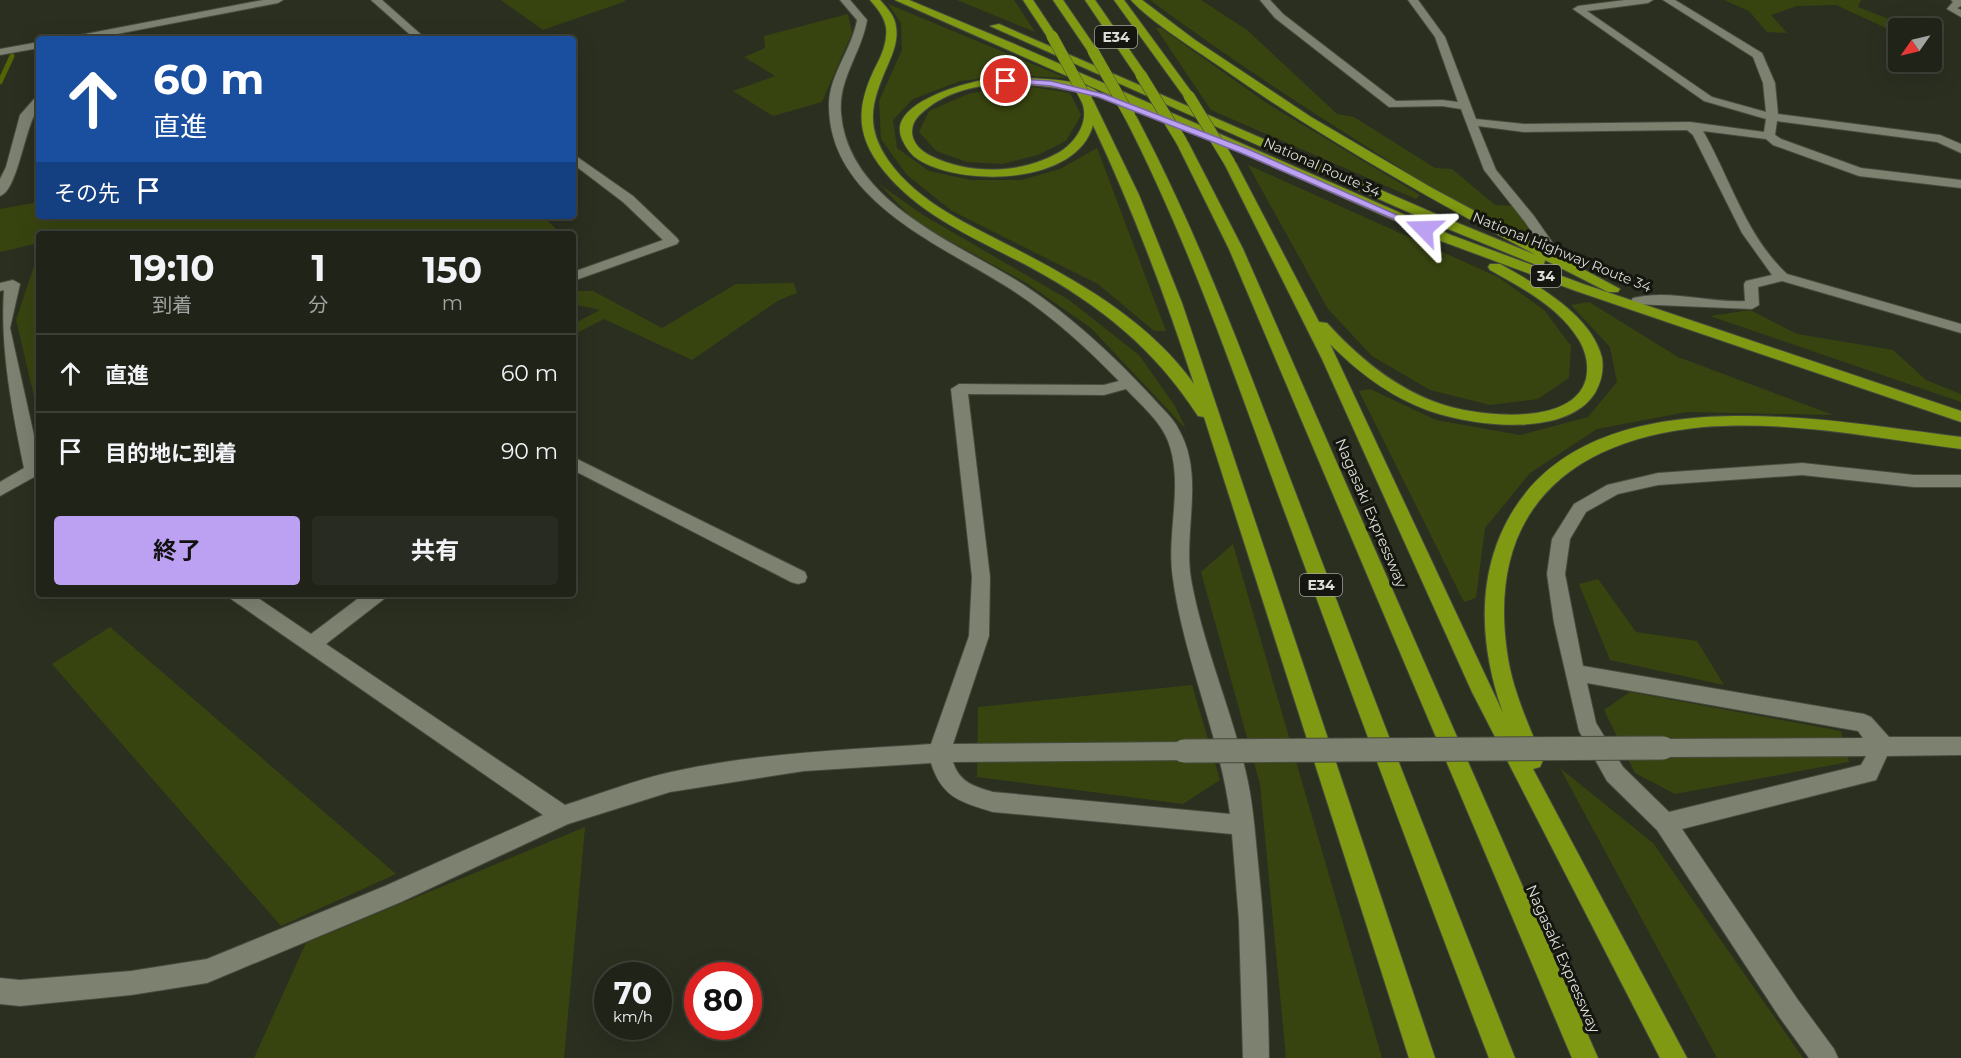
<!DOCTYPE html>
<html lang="ja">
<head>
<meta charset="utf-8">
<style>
  :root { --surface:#202318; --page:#282b21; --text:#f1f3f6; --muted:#a2a4a2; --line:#3d4037; --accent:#bca0f2 }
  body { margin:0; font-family:Montserrat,"Noto Sans JP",sans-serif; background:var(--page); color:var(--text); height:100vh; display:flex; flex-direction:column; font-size:22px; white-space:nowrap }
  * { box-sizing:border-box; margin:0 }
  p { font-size:20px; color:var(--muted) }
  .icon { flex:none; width:33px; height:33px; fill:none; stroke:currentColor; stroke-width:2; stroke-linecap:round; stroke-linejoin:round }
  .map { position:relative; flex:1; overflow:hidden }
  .details { position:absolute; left:36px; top:231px; width:540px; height:366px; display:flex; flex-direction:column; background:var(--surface); border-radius:6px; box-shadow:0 6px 24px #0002,0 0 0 2px var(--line) }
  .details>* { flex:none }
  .top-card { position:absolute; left:36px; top:36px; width:540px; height:183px; border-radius:6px; box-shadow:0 6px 24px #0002,0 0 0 2px var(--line); background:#1a4fa0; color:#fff; overflow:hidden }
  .needle { width:39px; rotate:236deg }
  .fabs { position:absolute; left:1888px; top:18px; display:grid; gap:12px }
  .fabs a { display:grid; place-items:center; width:54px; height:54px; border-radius:6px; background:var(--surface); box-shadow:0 6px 24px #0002,0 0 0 2px var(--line); font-size:30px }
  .speed { position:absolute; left:594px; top:962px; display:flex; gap:12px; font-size:30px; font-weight:700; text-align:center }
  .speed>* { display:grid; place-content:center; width:78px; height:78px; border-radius:50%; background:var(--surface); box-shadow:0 6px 24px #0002,0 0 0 2px var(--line); line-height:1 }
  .speed small { font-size:15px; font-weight:400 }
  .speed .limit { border:9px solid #d22; background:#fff; color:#111 }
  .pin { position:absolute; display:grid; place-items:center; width:51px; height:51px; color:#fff; margin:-26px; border:3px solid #fff; border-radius:50%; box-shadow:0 2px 6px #0007 }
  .me { position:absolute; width:66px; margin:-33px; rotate:292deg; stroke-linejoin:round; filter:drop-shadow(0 0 4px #0008) }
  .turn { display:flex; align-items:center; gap:21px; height:126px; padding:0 18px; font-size:27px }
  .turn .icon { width:78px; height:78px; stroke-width:2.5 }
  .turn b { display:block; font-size:42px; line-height:51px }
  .then { display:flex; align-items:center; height:57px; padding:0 18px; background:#0003; gap:12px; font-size:22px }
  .eta { display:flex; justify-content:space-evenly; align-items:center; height:102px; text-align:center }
  .eta b { font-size:36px; font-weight:700; line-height:42px }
  .action { display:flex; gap:12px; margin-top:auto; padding:12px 18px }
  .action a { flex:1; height:69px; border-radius:6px; background:var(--accent); color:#111; font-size:24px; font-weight:700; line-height:69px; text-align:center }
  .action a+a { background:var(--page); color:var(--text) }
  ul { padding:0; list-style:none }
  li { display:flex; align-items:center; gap:18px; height:78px; padding:0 18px; border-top:2px solid var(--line) }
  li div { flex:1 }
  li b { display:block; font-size:22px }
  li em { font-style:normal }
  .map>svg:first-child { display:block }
</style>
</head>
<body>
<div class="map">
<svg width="1961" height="1058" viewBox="0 0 1961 1058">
  <rect width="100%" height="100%" fill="#2a2f20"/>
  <!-- green -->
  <g fill="#384410">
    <path d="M501,0h123l2,1 -83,29z"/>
    <path d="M957,0h57l21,32z"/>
    <path d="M1150,0h51l46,30 90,84 17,3 81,51 17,1 43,36 18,1 23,31c-61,-19 -116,-57 -169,-90 -74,-47 -147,-95 -217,-147z"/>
    <path d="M1724,0h137l-3,7 54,21h-13v6l-63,-29 -39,1 -26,9 16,18 -20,-1 -18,-21z"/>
    <path d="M888,4l178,74 -54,-3 -52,6 -47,18 -20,21 4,28 32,23 42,9h50l39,-11 37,-21 69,183h-12l-56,-47 -146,-73 -45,-36 -26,-36 -2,-38 23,-51 -1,-27z"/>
    <path d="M848,14l4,19 -30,69 -49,14 -40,-25 42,-15 -31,-19 21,-9 -1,-12z"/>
    <path d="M1156,28h5l107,76 152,91 -4,4 -205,-89z"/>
    <path d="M1032,87l38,6 11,22 -15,26 -28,14 -36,9 -35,-2 -31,-11 -17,-19 10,-21 39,-17 29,-6z"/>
    <path d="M1248,165l250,112 46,33 27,36 -2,32 -31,21 -48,6 -60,-15 -58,-34 -44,-47z"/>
    <path d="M879,184l44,31 146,85 70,55 36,51 11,23 -95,-101 -63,-44 -112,-62z"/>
    <path d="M39,202v14h504l18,18h-522v9l-39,9v-43z"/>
    <path d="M39,251v166l-23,-97z"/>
    <path d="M794,283l3,10 -18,7 -87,60 -88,-41 -31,16v-11l27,-14 -27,-6v-13h20l69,37 74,-44z"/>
    <path d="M1589,302l89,55 155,58 -146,-3 -90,17 -67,44 -45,55 -9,70 -12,4 -105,-211 11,-2 66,31 84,15 68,-18 29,-35 -7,-35 -39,-42z"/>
    <path d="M1750,310l47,24 96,16 33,30 35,14v8l-251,-86z"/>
    <path d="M1233,544l149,514h-96l-26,-274 -59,-212z"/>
    <path d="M1598,579l38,53 61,9 27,44 -114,-25 -31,-76z"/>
    <path d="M110,627l286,247 -115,52 -229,-262z"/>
    <path d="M1192,685l28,95 -37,24 -206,-27 1,-70z"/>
    <path d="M1630,692l211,39 8,31 -174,32 -40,-21 -31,-63z"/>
    <path d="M1560,768l93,75 150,215h-86z"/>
    <path d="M585,827l-21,231h-310l52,-115z"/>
  </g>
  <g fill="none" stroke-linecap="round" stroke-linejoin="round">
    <!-- stream -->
    <path stroke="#526403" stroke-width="5" d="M0,82l12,-26"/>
    <defs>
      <g id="street">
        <path d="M263,0h20l-5,3 -187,36h-21l5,-3z"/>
        <path d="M371,0h11l44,39h-11z"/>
        <path d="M840,0h10l17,20c-5,32 -29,59 -26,93 7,90 117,130 183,172 47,31 90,71 128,112 9,11 21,20 27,33 26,46 4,100 12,149 12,67 40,129 55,194 7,29 9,60 12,90 7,65 10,130 11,195h-26l-4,-137 -7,-87 -239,-22c-32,-10 -51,-14 -62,-49l-127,8 -134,21 -102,32 -167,78 -194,81 -76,12 -111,11 -20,-2v-26l20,2 111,-9 76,-12 178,-73 158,-71 -312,-216 -2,-5h23l59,40 53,-40h22l-2,5 -58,45 239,161c35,-11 70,-25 106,-33 85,-19 174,-22 260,-28l38,-108 3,-59 -21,-188 8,-5 145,1 15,-4c-32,-33 -66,-64 -104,-89 -68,-45 -185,-88 -186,-185 -1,-31 23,-57 28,-87zM1126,389c16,17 38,35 44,58 13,42 -4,88 3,132 11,80 46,154 57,235l-237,-22c-18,-5 -34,-10 -40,-30l231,-2 8,-3 3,-6 -3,-6 -8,-3 -231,2 36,-108 1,-59 -22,-183 136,1z"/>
        <path d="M1260,0h10l13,14 113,87 46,-1 16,2 -23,-65 -27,-37h10l27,37 31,82 48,5 166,-2 74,10 2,-13 -62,-18 -131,-92 5,-3 47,-6h28l-5,3 -61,8 125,86 54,15 -3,-29 -10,-26 -90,-57h12l87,53 13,30 3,31 162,21 21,9v9l-24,-11 -160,-21 -2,14 6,4 80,29 100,12v8l-102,-12 -86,-31 -7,-6 -63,-8c27,47 43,105 84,143l174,50v9l-179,-52 -24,6 1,18 -7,4 -119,-5 -2,-3 2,-3c36,-9 75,5 112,3l-1,-17 2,-3 26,-6 -30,-42 -49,-98 -6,-5 -163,2 -46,-6 18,44 38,46 32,46 -7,4 -5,-1 -29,-43 -41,-52 -23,-61 -19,-3 -53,1 -114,-89z"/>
        <path d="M1951,0h10v6l-4,2 4,2v7l-14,-8 6,-7z"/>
        <path d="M39,42v6l-39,7v-6z"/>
        <path d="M39,97v10c-14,17 -21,84 -39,89v-17l6,-12 14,-52 15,-17z"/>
        <path d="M573,154l60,42 44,42 2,3 -2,3 -104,37v-9l90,-32 -40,-38 -50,-38z"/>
        <path d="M13,280l7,4 -10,44 29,130v19l-3,-1 -36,20v-14l24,-14c-12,-58 -24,-120 -20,-178l-4,1v-8z"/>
        <path d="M573,457l232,115 2,5 -2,5 -7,2 -7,-2 -218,-112z"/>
        <path d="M1802,463l112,12h47v12h-47l-112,-12 -144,10 -40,9 -32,18 -16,27 -5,35 18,92 281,48 7,3 18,20h72v18l-74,1 -11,24 -8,2 -186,47 116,171 36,49 4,9h-29l-29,-40 -123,-188 -50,-49 -28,-50 -25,-108 -7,-49 5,-35 22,-35 33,-19 51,-12zM1587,683l271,48 5,7 -200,1 -8,3 -3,6 3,6 8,3 203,-1 -5,9 -192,47 -46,-45 -27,-44z"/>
      </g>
      <g id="highway">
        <path d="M870,0h10c7,8 15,16 16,27 2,12 -2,24 -7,35 -16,37 -26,62 -1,98 30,43 82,65 126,88 66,34 136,74 180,136 -29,-89 -61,-174 -101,-259 -16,60 -130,62 -174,35 -8,-5 -13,-12 -17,-21 -16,-36 65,-57 88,-60 23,-2 91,-2 108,13l-6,3c-51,-12 -118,-21 -163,12 -9,7 -17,13 -17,25 0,11 10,20 19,24 39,19 89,18 127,-3 18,-10 33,-33 23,-53l6,-3 6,3 46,95 43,108 253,755h-26l-205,-641 -6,-1c-43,-67 -98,-111 -168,-149 -51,-27 -109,-50 -146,-96 -28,-34 -28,-63 -10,-101 7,-13 14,-28 12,-43 -2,-11 -9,-19 -16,-27z"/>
        <path d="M895,0h14l103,43 439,192 135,50 375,126v11l-385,-131 -135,-50z"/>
        <path d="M1023,0h10l24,36 -1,2h-8z"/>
        <path d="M1053,0h10l35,51 -1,2h-8z"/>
        <path d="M1085,0h10l52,75 -2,2h-8z"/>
        <path d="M1114,0h10l69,94v4h-8z"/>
        <path d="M1131,0h11l53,40 116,77 121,71 188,101 -2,3h-10l-63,-32 -1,4h-10l-108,-44 -436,-194 9,-2 437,190 100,41c-109,-58 -216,-118 -317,-189 -26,-18 -68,-44 -88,-66z"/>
        <path d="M1130,113l6,3c69,130 117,267 170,404 68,180 138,359 209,538h-26c-69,-179 -135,-358 -201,-537 -51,-137 -97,-275 -164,-405z"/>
        <path d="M1182,138l6,4 55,107 355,809h-26l-343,-809 -53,-107z"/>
        <path d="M1230,159l6,4 83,159 8,1c32,35 69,66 114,81 35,12 132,24 145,-25 3,-14 0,-27 -7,-39 -20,-33 -57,-52 -89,-70l-2,-3 2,-3h10c36,20 92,51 102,94 2,13 -1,24 -7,35 -29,46 -125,33 -168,17 -38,-14 -69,-38 -97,-66l173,369c-20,-57 -27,-120 -3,-177 71,-168 320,-116 461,-99v12c-85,-11 -172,-29 -258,-22 -134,13 -216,84 -196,225 5,38 22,73 36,108l-3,7 -7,2 154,289h-27l-188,-366 -150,-333 -98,-196z"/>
      </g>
    </defs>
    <!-- street casing -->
    <use href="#street" stroke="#474b3e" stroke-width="2"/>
    <!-- highway casing -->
    <use href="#highway" stroke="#474b3e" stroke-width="2"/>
    <!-- street -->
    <use href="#street" fill="#7c8170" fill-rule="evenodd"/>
    <!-- highway -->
    <use href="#highway" fill="#7f9a12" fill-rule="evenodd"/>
    <defs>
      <path id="street-bridge" d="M1184,751l479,-3"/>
      <g id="highway-bridge">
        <path d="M1052,36l35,64"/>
        <path d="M1093,51l37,65"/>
        <path d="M1141,75l41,67"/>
        <path d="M1189,96l41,67"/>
      </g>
    </defs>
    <!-- street-bridge casing -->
    <use href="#street-bridge" stroke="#474b3e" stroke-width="25" stroke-linecap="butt"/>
    <!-- highway-bridge casing -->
    <use href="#highway-bridge" stroke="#474b3e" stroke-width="12" stroke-linecap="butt"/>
    <!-- street-bridge -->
    <use href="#street-bridge" stroke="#7c8170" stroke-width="23"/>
    <!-- highway-bridge -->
    <use href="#highway-bridge" stroke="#7f9a12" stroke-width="11"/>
  </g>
  <!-- route -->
  <path fill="#bca0f2" stroke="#7a689d" stroke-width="1.5" d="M1006,78l45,3 53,13 144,55 181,80 -8,2 -180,-78 -143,-56 -47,-11 -47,-4v-3z"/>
  <g text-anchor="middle" stroke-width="6" stroke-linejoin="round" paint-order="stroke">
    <!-- shield labels -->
    <g fill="#14160f" stroke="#a0a39a" stroke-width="1.5">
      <rect x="1095" y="26" width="42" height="22" rx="4.5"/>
      <rect x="1531" y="265" width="30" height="22" rx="4.5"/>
      <rect x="1300" y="574" width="42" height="22" rx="4.5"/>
    </g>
    <g font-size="14" font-weight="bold" fill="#dcdfd6">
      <text x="1116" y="42">E34</text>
      <text x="1546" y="281">34</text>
      <text x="1321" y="590">E34</text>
    </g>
    <!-- far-street labels -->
    <g font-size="14" fill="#dcdfd6" stroke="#14160f">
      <text transform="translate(1322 167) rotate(24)" y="5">National Route 34</text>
      <text transform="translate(1562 252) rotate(22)" y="5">National Highway Route 34</text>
    </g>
    <!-- street labels -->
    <g font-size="15" fill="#dcdfd6" stroke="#14160f">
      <text transform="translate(1371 513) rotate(67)" y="5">Nagasaki Expressway</text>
      <text transform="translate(1563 959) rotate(66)" y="5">Nagasaki Expressway</text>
    </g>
  </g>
</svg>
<div class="fabs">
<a><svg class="needle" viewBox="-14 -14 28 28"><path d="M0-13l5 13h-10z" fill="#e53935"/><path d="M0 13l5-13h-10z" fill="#a2a4a2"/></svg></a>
</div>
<div class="speed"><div>70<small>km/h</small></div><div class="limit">80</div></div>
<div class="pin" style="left:1006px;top:81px;background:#d93025"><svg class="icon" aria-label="arrive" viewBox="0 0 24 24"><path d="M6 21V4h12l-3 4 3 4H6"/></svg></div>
<svg class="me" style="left:1424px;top:229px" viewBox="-20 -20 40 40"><path d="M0-17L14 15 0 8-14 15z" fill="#bca0f2" stroke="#fff" stroke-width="4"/></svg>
<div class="top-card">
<div class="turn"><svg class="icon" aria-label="ahead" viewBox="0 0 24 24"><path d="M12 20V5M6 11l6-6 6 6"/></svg><div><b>60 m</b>直進</div></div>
<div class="then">その先<svg class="icon" aria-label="arrive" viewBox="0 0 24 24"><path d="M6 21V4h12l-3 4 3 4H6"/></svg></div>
</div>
<section class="details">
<div class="eta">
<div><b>19:10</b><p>到着</p></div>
<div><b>1</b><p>分</p></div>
<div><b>150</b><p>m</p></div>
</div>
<ul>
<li><svg class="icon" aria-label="ahead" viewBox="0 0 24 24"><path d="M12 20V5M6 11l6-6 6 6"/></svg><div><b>直進</b></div><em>60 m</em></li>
<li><svg class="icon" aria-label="arrive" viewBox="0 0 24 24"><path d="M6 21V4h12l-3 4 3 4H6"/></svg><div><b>目的地に到着</b></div><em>90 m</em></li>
</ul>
<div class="action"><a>終了</a><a>共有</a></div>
</section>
</div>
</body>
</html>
